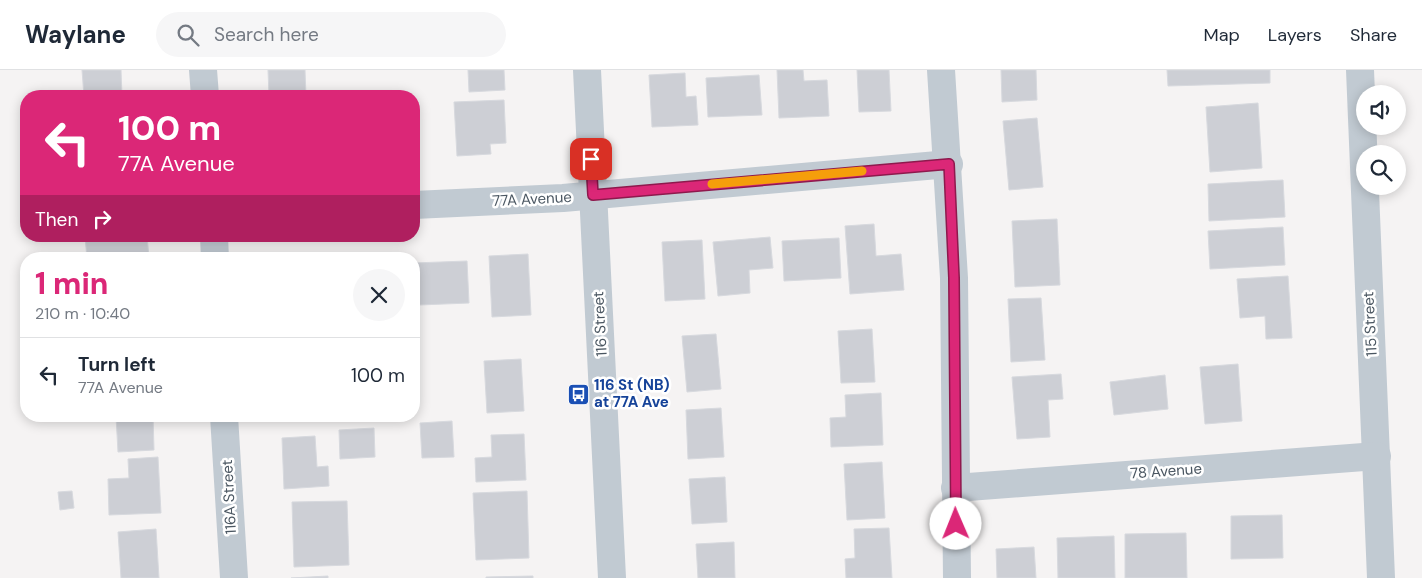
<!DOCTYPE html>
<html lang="en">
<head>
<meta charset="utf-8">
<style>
  :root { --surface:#fff; --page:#f6f6f7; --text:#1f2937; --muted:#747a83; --line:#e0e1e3; --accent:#db2777 }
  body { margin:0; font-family:"DM Sans",sans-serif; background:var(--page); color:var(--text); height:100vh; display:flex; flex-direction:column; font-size:19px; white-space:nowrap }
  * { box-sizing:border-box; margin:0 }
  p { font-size:16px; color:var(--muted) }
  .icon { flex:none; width:28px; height:28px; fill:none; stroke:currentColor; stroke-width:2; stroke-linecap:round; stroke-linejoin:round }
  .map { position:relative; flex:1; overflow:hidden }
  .side { position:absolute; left:20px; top:182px; width:400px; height:170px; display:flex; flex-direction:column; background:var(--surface); border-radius:20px; box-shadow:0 2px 12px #0003 }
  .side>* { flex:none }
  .guide { position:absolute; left:20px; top:20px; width:400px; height:152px; border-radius:20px; box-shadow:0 2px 12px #0003; background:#db2777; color:#fff; overflow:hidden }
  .controls { position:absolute; left:1356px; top:15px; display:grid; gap:10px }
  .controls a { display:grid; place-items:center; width:50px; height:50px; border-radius:50%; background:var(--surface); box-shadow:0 2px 12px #0003; font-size:25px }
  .pin { position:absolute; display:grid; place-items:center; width:42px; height:42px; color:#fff; margin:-21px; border-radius:10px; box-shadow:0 2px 8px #0006 }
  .me { position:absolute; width:55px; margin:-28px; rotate:359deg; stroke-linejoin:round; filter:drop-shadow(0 0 4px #0008) }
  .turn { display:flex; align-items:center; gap:18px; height:105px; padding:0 15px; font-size:22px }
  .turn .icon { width:65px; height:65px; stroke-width:2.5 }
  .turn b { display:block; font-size:35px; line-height:42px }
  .then { display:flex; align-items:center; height:48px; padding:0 15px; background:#0003; gap:10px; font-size:19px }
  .round { display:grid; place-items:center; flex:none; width:52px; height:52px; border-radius:26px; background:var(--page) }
  .summary { display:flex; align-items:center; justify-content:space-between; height:85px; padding:0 15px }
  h1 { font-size:30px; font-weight:800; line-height:38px; color:var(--accent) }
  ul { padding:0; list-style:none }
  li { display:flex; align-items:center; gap:15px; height:75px; padding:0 15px; border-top:1px solid var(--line) }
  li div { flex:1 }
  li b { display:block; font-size:19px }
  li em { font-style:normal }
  header { display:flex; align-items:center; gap:30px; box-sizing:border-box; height:70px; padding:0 25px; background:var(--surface); border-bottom:1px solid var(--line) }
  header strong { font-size:24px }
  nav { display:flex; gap:28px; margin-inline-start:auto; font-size:18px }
  .search { width:350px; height:45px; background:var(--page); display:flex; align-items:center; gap:12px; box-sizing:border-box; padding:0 18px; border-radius:28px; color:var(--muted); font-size:19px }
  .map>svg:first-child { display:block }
</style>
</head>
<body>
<header>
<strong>Waylane</strong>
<div class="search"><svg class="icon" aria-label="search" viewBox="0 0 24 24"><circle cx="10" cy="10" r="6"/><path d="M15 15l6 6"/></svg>Search here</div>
<nav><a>Map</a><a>Layers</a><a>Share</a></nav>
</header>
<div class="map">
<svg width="1422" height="508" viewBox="0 0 1422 508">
  <rect width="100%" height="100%" fill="#f5f3f3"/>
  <!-- building -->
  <g fill="#cdcfd5" stroke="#d7d9de">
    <path d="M82,0h39l1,26h-38z"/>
    <path d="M268,0h37l1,26h-37z"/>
    <path d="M468,0h36l1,20 -36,2z"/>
    <path d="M777,0h26l1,11 23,-1 2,36 -50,2z"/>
    <path d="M857,0h32l2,41 -32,1z"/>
    <path d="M1001,0h35l1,30 -35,2z"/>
    <path d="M1167,0h103v13l-102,3z"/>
    <path d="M685,3l1,24 10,-1 2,29 -46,2 -3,-52z"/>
    <path d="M759,5l3,40 -54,2 -2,-39z"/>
    <path d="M504,30l2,43 -16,1 1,10 -34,2 -3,-54z"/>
    <path d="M1258,33l4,65 -52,4 -4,-65z"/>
    <path d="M414,42h2l1,33h-3z"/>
    <path d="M1037,48l6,69 -34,3 -6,-69z"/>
    <path d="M1283,110l2,37 -76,4 -1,-37z"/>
    <path d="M1057,149l3,66 -45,2 -3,-66z"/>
    <path d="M874,154l2,32 25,-2 3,36 -54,4 -5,-68z"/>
    <path d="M1283,157l2,38 -75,4 -2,-38z"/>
    <path d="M85,166h62l2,21 -62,2z"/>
    <path d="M770,167l3,31 -24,2 1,23 -32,3 -5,-54z"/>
    <path d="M839,168l2,40 -57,3 -2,-40z"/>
    <path d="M702,170l3,59 -40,2 -3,-59z"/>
    <path d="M528,184l3,61 -39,2 -3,-61z"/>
    <path d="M467,191l2,42 -50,2v9h-5v-51z"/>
    <path d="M1288,206l4,62 -26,1 -1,-23 -25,2 -3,-39z"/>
    <path d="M1041,228l4,62 -34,2 -3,-63z"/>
    <path d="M872,259l3,53 -34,1 -3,-52z"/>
    <path d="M716,264l5,55 -34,3 -5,-56z"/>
    <path d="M521,289l3,52 -37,2 -3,-52z"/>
    <path d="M1238,294l4,57 -37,3 -5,-57z"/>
    <path d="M1061,304l2,25 -15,1 2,37 -33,2 -5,-62z"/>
    <path d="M1165,305l3,34 -54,6 -4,-33z"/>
    <path d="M881,323l2,52 -52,2 -1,-29 16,-1 -1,-22z"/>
    <path d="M721,338l3,49 -36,2 -2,-49z"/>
    <path d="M116,346h37l1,34 -36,2z"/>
    <path d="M276,346h48v3l-48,1z"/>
    <path d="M452,351l2,36 -32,1 -2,-35z"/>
    <path d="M374,358l1,29 -35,2 -1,-29z"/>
    <path d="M524,364l2,46 -50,2 -1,-24 17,-1 -1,-22z"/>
    <path d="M315,366l2,31 11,-1 1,20 -45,3 -2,-51z"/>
    <path d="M158,387l3,56 -52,2 -1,-36 21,-1 -1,-19z"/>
    <path d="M882,392l3,56 -38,2 -3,-56z"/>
    <path d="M725,407l2,45 -35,2 -3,-45z"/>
    <path d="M72,421l2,17 -14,2 -2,-18z"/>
    <path d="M527,421l2,67 -53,2 -3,-67z"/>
    <path d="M347,431l2,64 -55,2 -2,-65z"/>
    <path d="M1282,445l1,43 -52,1v-43z"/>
    <path d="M889,458l3,50h-46l-1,-19 10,-1 -1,-29z"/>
    <path d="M156,459l3,49h-38l-3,-46z"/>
    <path d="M1186,463l1,45h-62v-44z"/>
    <path d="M1114,466l1,42h-57l-1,-40z"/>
    <path d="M734,472l1,36h-37l-2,-34z"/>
    <path d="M1034,477l2,31h-39l-1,-29z"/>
    <path d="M328,506v2h-37z"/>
    <path d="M533,506v2h-47v-1z"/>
  </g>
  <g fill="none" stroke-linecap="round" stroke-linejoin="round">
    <!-- minor -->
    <g stroke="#c1cad2" stroke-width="28">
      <path d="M203,0l2,26"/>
      <path d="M587,0l25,508"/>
      <path d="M941,0l13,208 3,300"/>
      <path d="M1360,0l21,508"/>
      <path d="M414,135l149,-7 386,-34"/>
      <path d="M214,166l1,23"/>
      <path d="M224,346l10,162"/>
      <path d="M955,418l422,-32"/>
    </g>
  </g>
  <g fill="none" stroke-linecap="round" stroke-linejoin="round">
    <defs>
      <path id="route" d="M591,89l2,36 356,-31 5,114 2,246"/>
    </defs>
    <!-- route casing -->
    <use href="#route" stroke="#8e194d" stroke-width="12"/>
    <!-- route -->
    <use href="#route" stroke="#db2777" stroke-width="9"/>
    <!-- slow -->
    <path stroke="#f59e0b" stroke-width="9" d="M712,114l150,-13"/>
  </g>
  <!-- icons -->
  <defs>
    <symbol id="bus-square" viewBox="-11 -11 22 22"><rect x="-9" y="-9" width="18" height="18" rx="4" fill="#1a4fb4" stroke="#fff"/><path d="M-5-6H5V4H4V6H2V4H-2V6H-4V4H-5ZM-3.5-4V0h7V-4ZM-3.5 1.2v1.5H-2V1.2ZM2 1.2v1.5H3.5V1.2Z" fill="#fff"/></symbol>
  </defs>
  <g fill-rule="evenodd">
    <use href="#bus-square" x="566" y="312" width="25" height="25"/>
  </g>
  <g text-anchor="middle" stroke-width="5" stroke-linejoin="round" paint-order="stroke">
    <!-- street labels -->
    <g font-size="15" fill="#4a5661" stroke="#fff">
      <text transform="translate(532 129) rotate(-3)" y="5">77A Avenue</text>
      <text transform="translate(600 254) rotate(-93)" y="5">116 Street</text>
      <text transform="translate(1370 254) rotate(-93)" y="5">115 Street</text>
      <text transform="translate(1166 401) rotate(-4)" y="5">78 Avenue</text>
      <text transform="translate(229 427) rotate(-93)" y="5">116A Street</text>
    </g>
    <!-- transit labels -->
    <g font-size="15" font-weight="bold" fill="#164399" stroke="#fff" text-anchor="start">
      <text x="594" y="320">116 St (NB)<tspan x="594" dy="17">at 77A Ave</tspan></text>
    </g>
  </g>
</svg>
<div class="controls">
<a><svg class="icon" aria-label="sound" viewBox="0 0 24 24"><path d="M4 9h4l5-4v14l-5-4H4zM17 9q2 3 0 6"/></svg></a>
<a><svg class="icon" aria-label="search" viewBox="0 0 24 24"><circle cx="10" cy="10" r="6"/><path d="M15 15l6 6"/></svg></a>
</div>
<div class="pin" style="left:591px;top:89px;background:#d93025"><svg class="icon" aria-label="arrive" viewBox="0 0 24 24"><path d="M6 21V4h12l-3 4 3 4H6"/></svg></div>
<svg class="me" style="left:956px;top:454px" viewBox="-20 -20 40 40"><circle r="19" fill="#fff"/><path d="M0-13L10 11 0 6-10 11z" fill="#db2777"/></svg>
<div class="guide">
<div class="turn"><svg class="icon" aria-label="left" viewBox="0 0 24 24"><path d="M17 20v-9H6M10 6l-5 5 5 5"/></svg><div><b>100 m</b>77A Avenue</div></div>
<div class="then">Then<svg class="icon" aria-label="right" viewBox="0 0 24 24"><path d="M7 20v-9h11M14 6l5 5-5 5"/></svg></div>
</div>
<section class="side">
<div class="summary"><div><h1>1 min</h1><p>210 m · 10:40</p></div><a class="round"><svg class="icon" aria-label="close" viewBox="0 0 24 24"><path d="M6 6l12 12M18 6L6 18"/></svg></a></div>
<ul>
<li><svg class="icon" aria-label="left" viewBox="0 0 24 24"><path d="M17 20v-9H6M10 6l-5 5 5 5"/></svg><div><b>Turn left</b><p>77A Avenue</p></div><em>100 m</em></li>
</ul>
</section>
</div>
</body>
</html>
